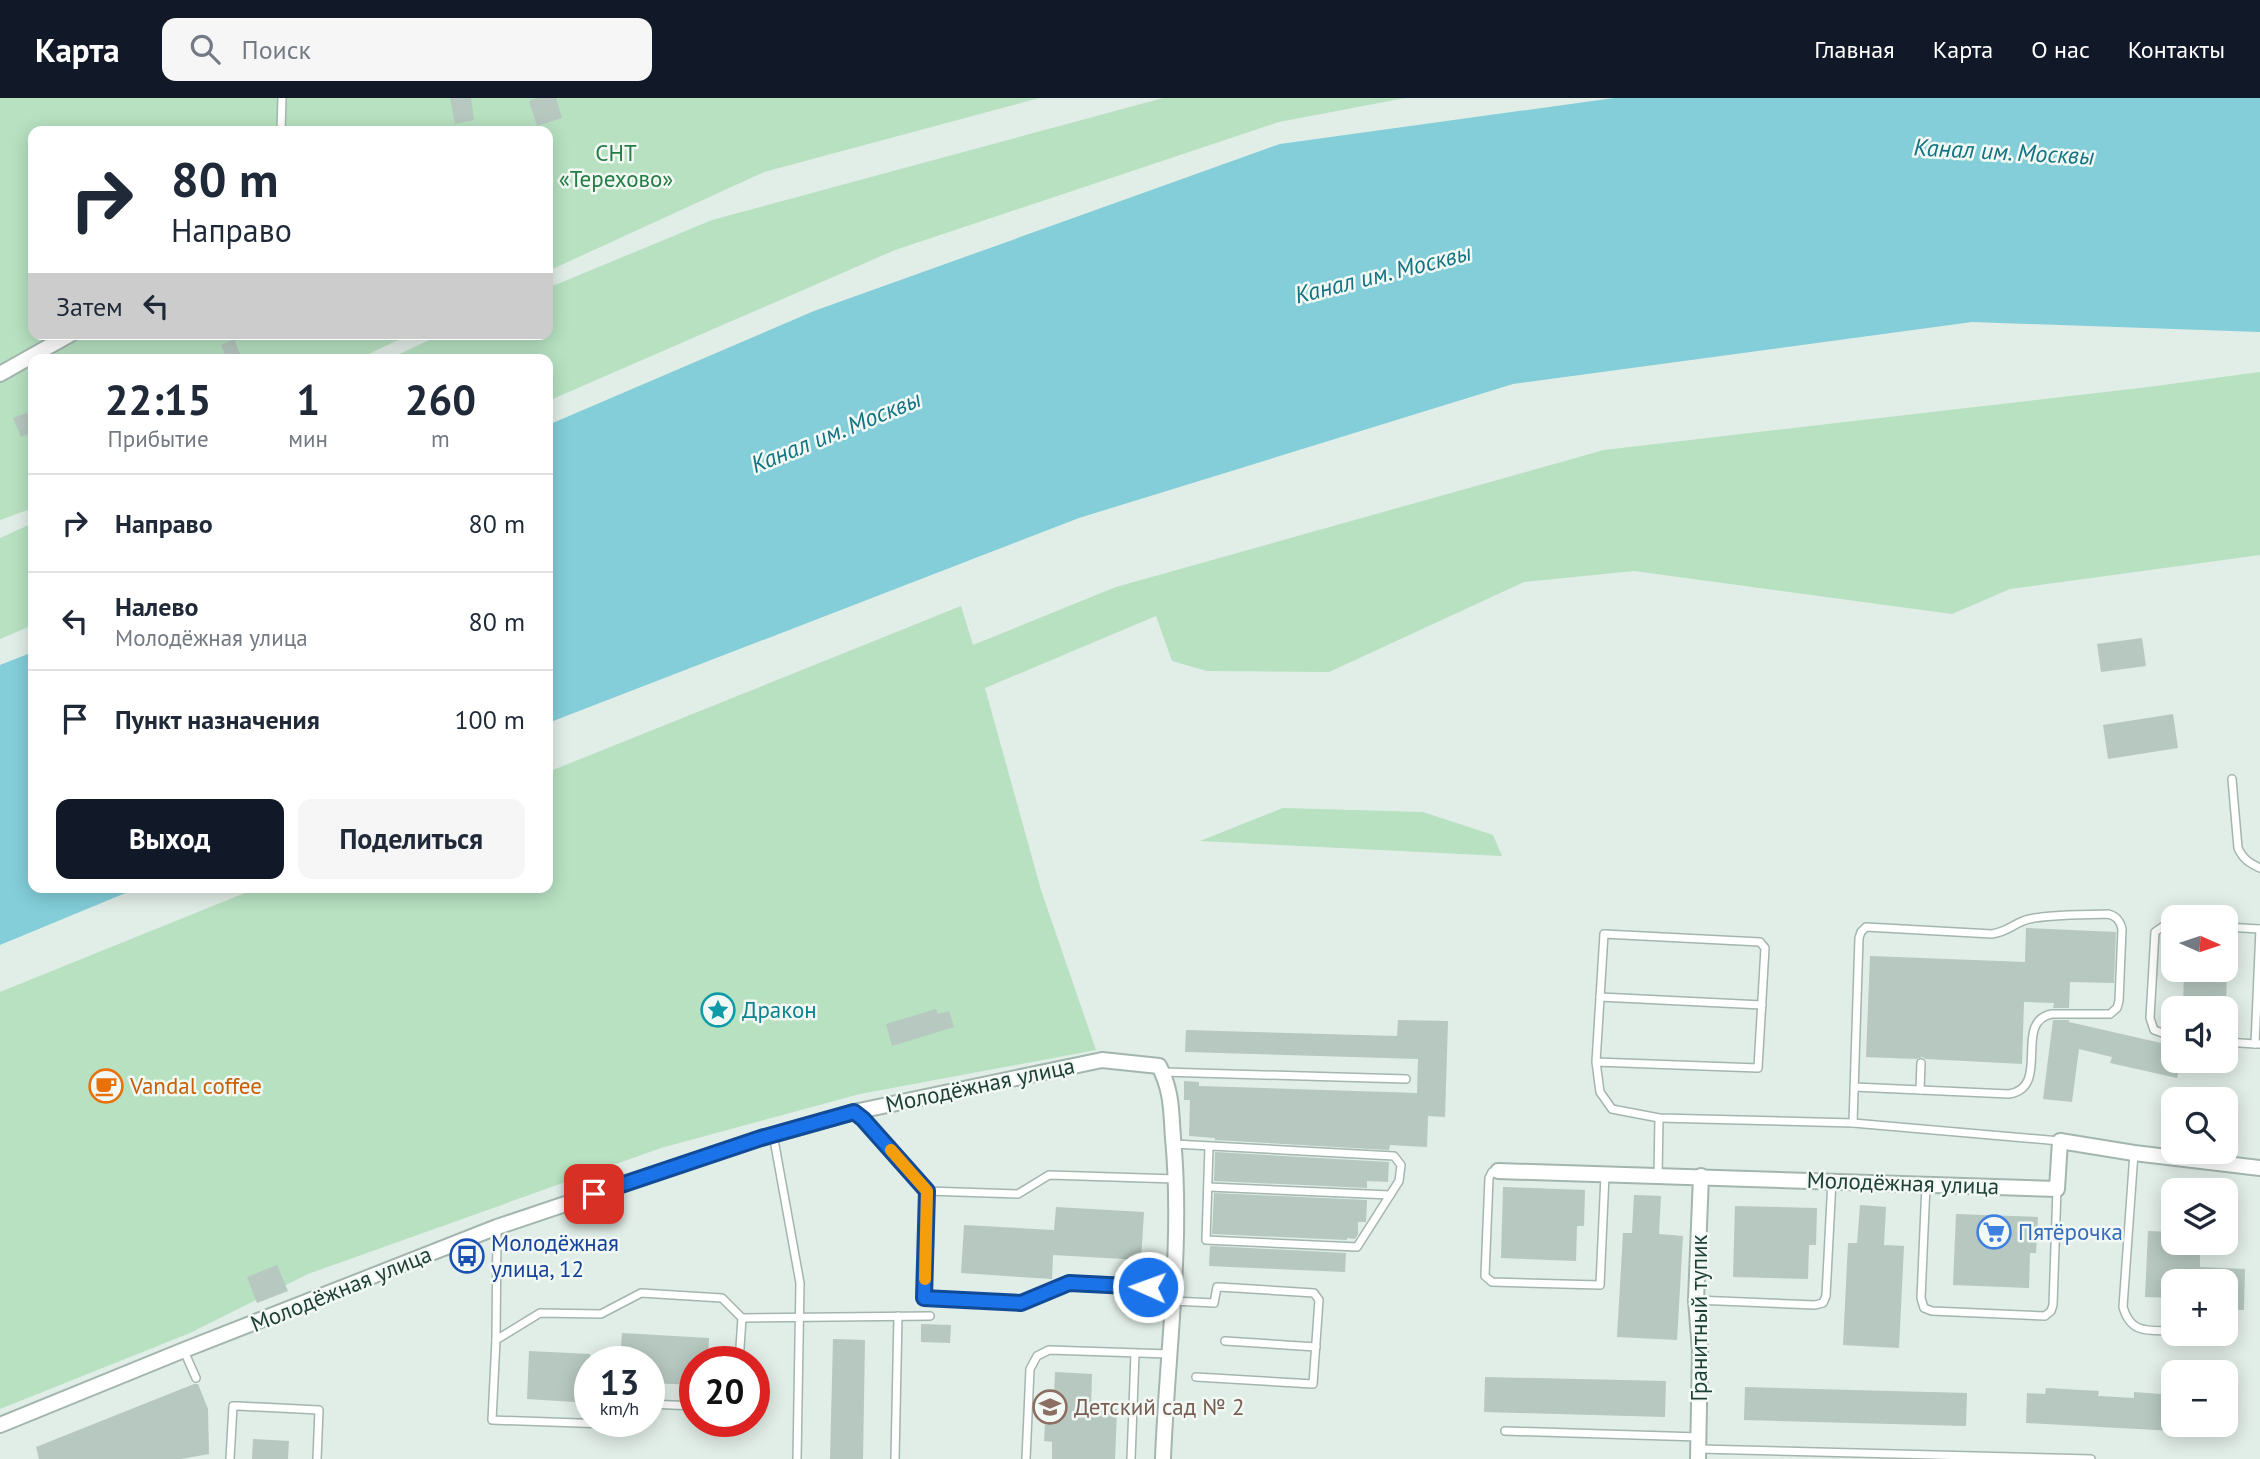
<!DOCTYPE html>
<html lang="ru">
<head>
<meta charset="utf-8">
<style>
  :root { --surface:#fff; --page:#f6f6f7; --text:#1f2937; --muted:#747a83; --line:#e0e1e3; --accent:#111827 }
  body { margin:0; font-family:"PT Sans",sans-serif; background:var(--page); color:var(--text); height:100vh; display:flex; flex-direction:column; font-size:26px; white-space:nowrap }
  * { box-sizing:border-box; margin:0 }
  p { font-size:23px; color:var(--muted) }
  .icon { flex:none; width:38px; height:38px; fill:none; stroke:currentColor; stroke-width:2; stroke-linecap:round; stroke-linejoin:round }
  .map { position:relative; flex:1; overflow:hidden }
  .side { position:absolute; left:28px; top:256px; width:525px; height:539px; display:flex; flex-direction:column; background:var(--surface); border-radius:14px; box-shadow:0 4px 18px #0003 }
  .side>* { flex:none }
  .hud { position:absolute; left:28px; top:28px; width:525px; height:214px; border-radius:14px; box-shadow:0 4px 18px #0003; background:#fff; color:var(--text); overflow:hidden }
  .needle { width:46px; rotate:93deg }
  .tools { position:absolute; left:2161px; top:807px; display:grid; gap:14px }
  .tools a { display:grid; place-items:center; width:77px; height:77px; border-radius:14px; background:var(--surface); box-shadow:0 4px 18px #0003; font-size:35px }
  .speed { position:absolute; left:574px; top:1248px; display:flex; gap:14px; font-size:35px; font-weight:700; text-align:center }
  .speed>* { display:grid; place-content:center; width:91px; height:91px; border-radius:50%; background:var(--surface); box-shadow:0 4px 18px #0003; line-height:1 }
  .speed small { font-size:18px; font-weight:400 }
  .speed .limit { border:10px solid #d22; background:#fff; color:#111 }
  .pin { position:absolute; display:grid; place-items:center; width:60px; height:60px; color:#fff; margin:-30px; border-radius:14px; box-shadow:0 4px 10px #0006 }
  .me { position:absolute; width:77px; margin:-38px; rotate:272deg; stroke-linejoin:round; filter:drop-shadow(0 0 5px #0008) }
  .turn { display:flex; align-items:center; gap:24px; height:147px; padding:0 28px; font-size:32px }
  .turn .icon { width:91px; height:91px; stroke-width:2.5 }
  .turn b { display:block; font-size:49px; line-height:60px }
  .then { display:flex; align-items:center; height:66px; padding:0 28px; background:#0003; gap:14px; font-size:26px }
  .eta { display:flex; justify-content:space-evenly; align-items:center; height:119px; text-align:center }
  .eta b { font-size:42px; font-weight:700; line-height:49px }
  .primary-button { display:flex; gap:14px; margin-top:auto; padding:14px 28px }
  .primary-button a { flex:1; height:80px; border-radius:14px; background:var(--accent); color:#fff; font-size:28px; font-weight:700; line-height:80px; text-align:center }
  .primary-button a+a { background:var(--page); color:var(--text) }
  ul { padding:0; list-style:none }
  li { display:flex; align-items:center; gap:21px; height:98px; padding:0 28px; border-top:2px solid var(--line) }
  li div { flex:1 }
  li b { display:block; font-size:26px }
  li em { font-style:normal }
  header { display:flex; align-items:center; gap:42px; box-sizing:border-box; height:98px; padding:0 35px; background:var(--accent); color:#fff }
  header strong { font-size:33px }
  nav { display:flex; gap:38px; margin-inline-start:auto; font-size:24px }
  .search { width:490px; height:63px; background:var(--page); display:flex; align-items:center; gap:18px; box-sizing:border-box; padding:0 24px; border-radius:14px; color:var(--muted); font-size:26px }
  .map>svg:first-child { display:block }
</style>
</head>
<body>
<header>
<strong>Карта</strong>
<div class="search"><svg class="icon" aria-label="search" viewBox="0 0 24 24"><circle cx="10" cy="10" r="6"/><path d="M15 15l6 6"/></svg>Поиск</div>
<nav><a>Главная</a><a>Карта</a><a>О нас</a><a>Контакты</a></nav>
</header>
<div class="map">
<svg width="2260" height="1361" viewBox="0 0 2260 1361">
  <rect width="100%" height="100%" fill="#e1ede7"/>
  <!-- green -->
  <g fill="#b7e1c1">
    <path d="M0,0h1039l-275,74 -216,99v-140h-515v203h378l-53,25h-325v149l-33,12z"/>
    <path d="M1163,0h242l-126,24 -384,128 -347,151v-42h-159l53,-25h106v-46l164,-68z"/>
    <path d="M2260,274v183l-250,34 -58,25 -318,-43 -110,11 -195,90 -122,-1 -35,-10 -16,-45 -171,72 56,202 55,160 -236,44 -199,54 -353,126 -118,59 -190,76v-417l260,-105h288v-115l413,-166 12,39 143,-58 488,-137 544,-63z"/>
    <path d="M33,425v102l-33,14v-101z"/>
    <path d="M1283,710l140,4 70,23 9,21 -302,-15z"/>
  </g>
  <!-- water -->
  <g fill="#83ced9">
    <path d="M1614,0h646v234l-288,-10 -459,62 -434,134 -531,205v-298l266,-114 466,-167z"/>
    <path d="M33,554v235h107l-140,58v-280z"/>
  </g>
  <!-- building -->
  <g fill="#b6c8c0">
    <path d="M450,0h21l3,22 -19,4z"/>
    <path d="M537,0h19l6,20 -25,8 -8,-25z"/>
    <path d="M234,241l8,20h-15l-6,-14z"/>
    <path d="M29,314l4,11v9l-12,5 -8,-19z"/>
    <path d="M2142,540l4,28 -45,6 -4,-28z"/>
    <path d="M2173,616l5,34 -70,11 -5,-34z"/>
    <path d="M2026,830l90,4 -2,51 -44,-1 -1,26h-16l1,-5 -30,-1 -2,62 -96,-5 -4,-2 -6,2 -50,-2 4,-101 155,6z"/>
    <path d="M2184,872h43l-1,38h-43z"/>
    <path d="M936,911l2,5 11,-3 5,16 -62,19 -6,-22z"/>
    <path d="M1398,922l50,1 -3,96 -17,-1 -1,31 -37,-2 -1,5 -174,-10v-2l-26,-2 1,-36h-6v-19l15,1v4l218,7 1,-34 -233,-7 1,-22 211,6z"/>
    <path d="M2053,922h16v2l105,24v14h7l-4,18 -67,-15 2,-6 -33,-8 -7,53 -29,-3z"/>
    <path d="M1215,1054l174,10 -1,20 -21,-1v7l-153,-7z"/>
    <path d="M1503,1089l82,3 -1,36h-7l-1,35 -75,-3z"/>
    <path d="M1214,1095l153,7 -1,22h-8v12l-3,5 -8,-1v2l-135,-6z"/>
    <path d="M1634,1097l27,1 -2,38 24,2 -6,104 -60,-3 6,-104h9z"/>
    <path d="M1860,1107l26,2 -2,38 20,1 -5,102 -56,-3 5,-102h9z"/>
    <path d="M1735,1108l82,2 -1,37h-7l-1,34 -75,-2z"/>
    <path d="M1056,1109l88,5 -3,48 -88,-5 -1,24 -91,-6 3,-48 90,5z"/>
    <path d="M1956,1116l82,3 -2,36h-6l-1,35 -76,-3z"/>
    <path d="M2148,1133l26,1v10h26v25l45,2 -1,41h-18v-29h-52v17l-29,-1z"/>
    <path d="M1210,1148l136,7 -1,19 -136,-6z"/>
    <path d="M277,1167l11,26 -31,12 -10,-26z"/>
    <path d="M921,1226l30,1 -1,18 -29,-1z"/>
    <path d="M622,1235l87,5 -1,24h-13v23l-46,-2v-21h-29z"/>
    <path d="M833,1241l32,1 -2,119h-33z"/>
    <path d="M529,1253l61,3v49l-63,-4z"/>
    <path d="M1055,1274l37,2 -1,34 26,1 -2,50h-63v-17l-8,-1 1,-19 8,1z"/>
    <path d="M1485,1279l181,4 -1,36 -181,-5z"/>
    <path d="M194,1286h4l10,25 1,45 -28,5h-142l-3,-12z"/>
    <path d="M1745,1289l222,6 -1,33 -222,-6z"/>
    <path d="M2046,1290l53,3 -1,5 36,2v-6l40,3v36l-148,-8 1,-30 18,1z"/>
    <path d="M253,1341l36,2 -1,18h-36z"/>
  </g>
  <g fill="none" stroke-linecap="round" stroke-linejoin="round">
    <defs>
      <g id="service">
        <path d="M281,33l1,-33"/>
        <path d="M2232,681l6,69c5,11 11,15 22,20"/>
        <path d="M2174,827h-9l-10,7 -5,86 4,12 20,7"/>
        <path d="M2226,829l33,2"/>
        <path d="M2260,831l-5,115h5"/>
        <path d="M1600,899l162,8"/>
        <path d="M2226,944l29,2"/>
        <path d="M1596,964l162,6 7,-120 -5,-6 -156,-8 -8,128 4,30 12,17 47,9 194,5 207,18"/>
        <path d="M1163,974l243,7"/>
        <path d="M1920,992l1,-27"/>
        <path d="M854,1014l9,7 64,72"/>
        <path d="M1853,1025l6,-185 2,-6 5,-5 126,7c17,-3 18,-8 31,-13 16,-7 65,-6 85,-7 8,2 12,6 14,15l-3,72 -2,7 -7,6h-58c-40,7 0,73 -43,80l-155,-7"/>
        <path d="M773,1036l27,149 -3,176"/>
        <path d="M1174,1046l220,12 7,9 -2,16 -42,66 -151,-7 3,-94"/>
        <path d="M2134,1055l-11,154c8,28 26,23 51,24"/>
        <path d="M1498,1073l-6,1 -3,6 -4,98 7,6 108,3 5,-110"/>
        <path d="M1658,1078l1,-58"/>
        <path d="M1926,1087l-5,113 3,10 8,3 113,5 6,-5 2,-6 4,-116"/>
        <path d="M1208,1089l182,8"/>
        <path d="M1175,1190l-106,-5 -48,20 -97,-5 3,-107 91,3 31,-19 127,4"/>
        <path d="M1696,1202l119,5 8,-2 3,-7 6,-116"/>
        <path d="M1173,1203l41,2 3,-16h2l95,6 5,7 -6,84 -117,-7"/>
        <path d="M496,1242l1,-112"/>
        <path d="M1225,1243l91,6"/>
        <path d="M184,1253l12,27"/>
        <path d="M739,1264l3,-44"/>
        <path d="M649,1306l46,2"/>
        <path d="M611,1323l-5,3 -114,-4 4,-80 44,-27 61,1 40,-21 81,5 20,20 188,-2"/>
        <path d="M1505,1333l194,6"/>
        <path d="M1699,1351l392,10"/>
        <path d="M230,1361l3,-53h5l81,4 -2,49"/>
        <path d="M895,1361l3,-143"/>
        <path d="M1026,1361l4,-90 7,-13 12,-6 120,4"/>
        <path d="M1131,1361l4,-105"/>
      </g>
      <g id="minor">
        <path d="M0,276l71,-40"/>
        <path d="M1498,1073l559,18 3,-48 74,12 126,15"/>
        <path d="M0,1327l184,-75 313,-123 264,-89 93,-26 248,-52 57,6c13,25 12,44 14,72 10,107 -6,214 -10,321"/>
        <path d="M1698,1361l2,-108 -4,-51 5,-124"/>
      </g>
    </defs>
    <!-- service casing -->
    <use href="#service" stroke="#a3b6ae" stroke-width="10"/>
    <!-- minor casing -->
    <use href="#minor" stroke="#a3b6ae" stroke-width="18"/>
    <!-- service -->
    <use href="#service" stroke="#fff" stroke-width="7"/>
    <!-- minor -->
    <use href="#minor" stroke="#fff" stroke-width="14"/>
  </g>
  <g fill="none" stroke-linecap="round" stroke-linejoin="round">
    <defs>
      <path id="route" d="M594,1096l167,-56 93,-26 9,7 64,72 -3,107 97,5 48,-20 79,4"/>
    </defs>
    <!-- route casing -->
    <use href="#route" stroke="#114b97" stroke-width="18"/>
    <!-- route -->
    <use href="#route" stroke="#1a73e8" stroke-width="12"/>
    <!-- slow -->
    <path stroke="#f59e0b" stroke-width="12" d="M891,1052l36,41 -2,88"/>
  </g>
  <!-- icons -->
  <defs>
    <symbol id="sight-ring" viewBox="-11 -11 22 22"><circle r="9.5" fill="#f2f9f5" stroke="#0f9aa8" stroke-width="1.5"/><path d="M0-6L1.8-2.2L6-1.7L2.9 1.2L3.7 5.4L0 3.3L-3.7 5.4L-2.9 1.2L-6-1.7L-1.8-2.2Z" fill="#0f9aa8"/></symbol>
    <symbol id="cafe-ring" viewBox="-11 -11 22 22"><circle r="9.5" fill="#f2f9f5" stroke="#e8710a" stroke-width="1.5"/><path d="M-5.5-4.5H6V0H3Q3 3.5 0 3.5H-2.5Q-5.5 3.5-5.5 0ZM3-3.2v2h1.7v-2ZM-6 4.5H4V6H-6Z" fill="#e8710a"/></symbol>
    <symbol id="supermarket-ring" viewBox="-11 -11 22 22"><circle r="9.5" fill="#f2f9f5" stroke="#3f7fe0" stroke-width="1.5"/><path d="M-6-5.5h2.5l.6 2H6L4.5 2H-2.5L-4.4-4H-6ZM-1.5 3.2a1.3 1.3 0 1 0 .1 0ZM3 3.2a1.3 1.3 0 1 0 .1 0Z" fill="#3f7fe0"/></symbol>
    <symbol id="bus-ring" viewBox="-11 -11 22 22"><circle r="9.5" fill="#f2f9f5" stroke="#1a4fb4" stroke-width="1.5"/><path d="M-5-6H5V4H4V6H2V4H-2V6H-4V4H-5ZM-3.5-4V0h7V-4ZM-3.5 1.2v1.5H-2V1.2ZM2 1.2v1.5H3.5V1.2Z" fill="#1a4fb4"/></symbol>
    <symbol id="school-ring" viewBox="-11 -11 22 22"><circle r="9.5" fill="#f2f9f5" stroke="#8d6e63" stroke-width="1.5"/><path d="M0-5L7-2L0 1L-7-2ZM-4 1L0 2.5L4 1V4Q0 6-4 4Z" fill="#8d6e63"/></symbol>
  </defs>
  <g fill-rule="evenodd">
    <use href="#sight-ring" x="699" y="893" width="38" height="38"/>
    <use href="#cafe-ring" x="87" y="969" width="38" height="38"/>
    <use href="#supermarket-ring" x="1975" y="1115" width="38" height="38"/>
    <use href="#bus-ring" x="448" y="1139" width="38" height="38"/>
    <use href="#school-ring" x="1031" y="1290" width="38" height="38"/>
  </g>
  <g text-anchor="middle" stroke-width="5" stroke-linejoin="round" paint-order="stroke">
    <!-- park labels -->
    <g font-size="23" fill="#257c44" stroke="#f2f9f5">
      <text x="616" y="63">СНТ<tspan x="616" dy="26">«Терехово»</tspan></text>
    </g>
    <!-- culture labels -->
    <g font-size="23" fill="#0d838f" stroke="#f2f9f5" text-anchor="start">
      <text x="742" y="920">Дракон</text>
    </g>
    <!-- street labels -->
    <g font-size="23" fill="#1f4036" stroke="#f2f9f5">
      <text transform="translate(980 987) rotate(-12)" y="8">Молодёжная улица</text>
      <text transform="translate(1903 1085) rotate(2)" y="8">Молодёжная улица</text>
      <text transform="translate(341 1191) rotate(-22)" y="8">Молодёжная улица</text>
      <text transform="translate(1699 1220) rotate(-90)" y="8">Гранитный тупик</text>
    </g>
    <!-- food labels -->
    <g font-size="23" fill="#c56008" stroke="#f2f9f5" text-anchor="start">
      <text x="130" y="996">Vandal coffee</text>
    </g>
    <!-- shop labels -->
    <g font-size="23" fill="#366cbe" stroke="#f2f9f5" text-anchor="start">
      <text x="2018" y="1142">Пятёрочка</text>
    </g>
    <!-- transit labels -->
    <g font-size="23" fill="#164399" stroke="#f2f9f5" text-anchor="start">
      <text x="491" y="1153">Молодёжная<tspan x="491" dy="26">улица, 12</tspan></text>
    </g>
    <!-- education labels -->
    <g font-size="23" fill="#785e54" stroke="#f2f9f5" text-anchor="start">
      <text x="1074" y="1317">Детский сад № 2</text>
    </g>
    <!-- water labels -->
    <g font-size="24" font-style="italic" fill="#127383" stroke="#f2f9f5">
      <text transform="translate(2004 54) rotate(3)" y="8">Канал им. Москвы</text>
      <text transform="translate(1383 176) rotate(-14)" y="8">Канал им. Москвы</text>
      <text transform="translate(836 334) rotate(-22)" y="8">Канал им. Москвы</text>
    </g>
  </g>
</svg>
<div class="tools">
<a><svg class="needle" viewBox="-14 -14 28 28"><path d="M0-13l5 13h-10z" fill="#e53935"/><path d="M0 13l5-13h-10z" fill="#747a83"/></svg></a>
<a><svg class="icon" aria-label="sound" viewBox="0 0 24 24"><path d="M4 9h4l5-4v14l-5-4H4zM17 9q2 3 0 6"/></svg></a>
<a><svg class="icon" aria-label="search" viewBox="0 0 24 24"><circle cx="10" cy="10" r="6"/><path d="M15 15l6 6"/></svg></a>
<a><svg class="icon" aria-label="layers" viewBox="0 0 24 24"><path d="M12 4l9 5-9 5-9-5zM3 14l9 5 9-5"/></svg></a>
<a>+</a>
<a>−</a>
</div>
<div class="speed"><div>13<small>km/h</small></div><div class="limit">20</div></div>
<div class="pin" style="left:594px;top:1096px;background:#d93025"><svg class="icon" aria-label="arrive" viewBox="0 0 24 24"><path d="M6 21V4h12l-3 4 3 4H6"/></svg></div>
<svg class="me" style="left:1148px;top:1189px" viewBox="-20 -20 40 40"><circle r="17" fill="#1a73e8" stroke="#fff" stroke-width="3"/><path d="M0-11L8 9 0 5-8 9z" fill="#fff"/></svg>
<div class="hud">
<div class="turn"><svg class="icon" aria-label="right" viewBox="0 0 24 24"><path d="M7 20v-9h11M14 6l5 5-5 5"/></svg><div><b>80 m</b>Направо</div></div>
<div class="then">Затем<svg class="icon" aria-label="left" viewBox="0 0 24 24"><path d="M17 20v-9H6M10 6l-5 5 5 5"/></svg></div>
</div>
<section class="side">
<div class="eta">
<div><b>22:15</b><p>Прибытие</p></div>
<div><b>1</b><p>мин</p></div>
<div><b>260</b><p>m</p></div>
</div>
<ul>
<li><svg class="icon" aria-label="right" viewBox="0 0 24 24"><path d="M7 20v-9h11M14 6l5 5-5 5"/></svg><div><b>Направо</b></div><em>80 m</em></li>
<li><svg class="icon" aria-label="left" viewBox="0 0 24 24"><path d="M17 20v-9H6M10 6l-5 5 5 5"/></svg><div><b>Налево</b><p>Молодёжная улица</p></div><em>80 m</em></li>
<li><svg class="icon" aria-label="arrive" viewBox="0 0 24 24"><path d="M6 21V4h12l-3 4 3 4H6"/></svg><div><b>Пункт назначения</b></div><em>100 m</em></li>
</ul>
<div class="primary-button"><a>Выход</a><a>Поделиться</a></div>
</section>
</div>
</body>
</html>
